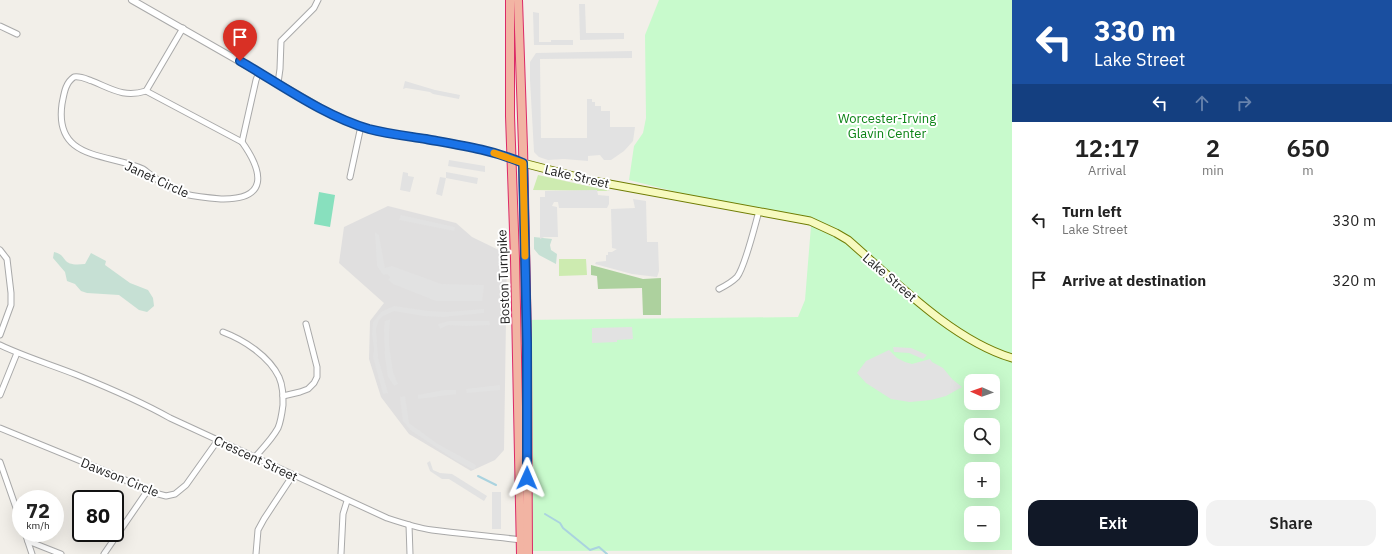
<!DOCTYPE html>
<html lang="en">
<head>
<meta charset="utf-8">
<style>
  :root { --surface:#fff; --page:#f2f2f2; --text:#222; --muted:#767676; --accent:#111827 }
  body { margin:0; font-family:"IBM Plex Sans",sans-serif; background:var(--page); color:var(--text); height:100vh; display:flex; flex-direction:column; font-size:15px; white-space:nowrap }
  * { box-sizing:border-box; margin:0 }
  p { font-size:13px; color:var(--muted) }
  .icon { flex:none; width:22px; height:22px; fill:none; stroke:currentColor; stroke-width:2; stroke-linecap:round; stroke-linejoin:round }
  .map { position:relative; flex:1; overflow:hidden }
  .details { display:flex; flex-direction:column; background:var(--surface); width:380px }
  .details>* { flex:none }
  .hud { background:#1a4fa0; color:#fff; overflow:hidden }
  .needle { width:26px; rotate:272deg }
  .buttons { position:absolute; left:964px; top:374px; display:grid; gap:8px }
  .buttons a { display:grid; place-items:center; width:36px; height:36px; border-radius:8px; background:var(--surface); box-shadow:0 4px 16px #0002; font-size:20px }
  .speed { position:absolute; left:12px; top:490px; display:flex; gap:8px; font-size:20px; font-weight:700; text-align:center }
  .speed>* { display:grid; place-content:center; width:52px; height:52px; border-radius:50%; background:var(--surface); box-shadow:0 4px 16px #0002; line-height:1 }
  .speed small { font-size:10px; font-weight:400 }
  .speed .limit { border:2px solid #111; border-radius:6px; background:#fff; color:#111 }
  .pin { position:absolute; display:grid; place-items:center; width:34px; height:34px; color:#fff; margin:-41px -17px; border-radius:50% 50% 50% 0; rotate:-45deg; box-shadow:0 0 4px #0007 }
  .pin .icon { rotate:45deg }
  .me { position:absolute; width:44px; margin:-22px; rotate:1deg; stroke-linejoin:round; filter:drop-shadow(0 0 3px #0008) }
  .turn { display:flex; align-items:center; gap:14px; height:84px; padding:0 16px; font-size:18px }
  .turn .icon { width:52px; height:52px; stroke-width:2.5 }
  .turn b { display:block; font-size:28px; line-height:34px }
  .lanes { display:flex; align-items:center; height:38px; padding:0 16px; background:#0003; justify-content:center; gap:20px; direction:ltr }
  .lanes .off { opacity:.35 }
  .eta { display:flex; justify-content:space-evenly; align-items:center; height:68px; text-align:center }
  .eta b { font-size:24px; font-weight:600; line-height:28px }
  .cta { display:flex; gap:8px; margin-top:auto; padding:8px 16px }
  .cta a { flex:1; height:46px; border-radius:12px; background:var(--accent); color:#fff; font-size:16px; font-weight:600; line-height:46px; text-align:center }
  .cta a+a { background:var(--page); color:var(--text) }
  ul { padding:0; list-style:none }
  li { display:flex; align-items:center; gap:12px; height:60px; padding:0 16px }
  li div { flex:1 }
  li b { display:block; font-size:15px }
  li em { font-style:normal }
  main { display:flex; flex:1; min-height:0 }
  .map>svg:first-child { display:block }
</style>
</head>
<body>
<main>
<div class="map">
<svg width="1012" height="554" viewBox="0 0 1012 554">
  <rect width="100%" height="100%" fill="#f2efe9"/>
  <!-- residential -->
  <path fill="#e0dfdf" d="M388,206l68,17 16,14 35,17 -3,196 -9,10 -24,11 -62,-37 -28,-37 -12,-38 1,-38 14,-18 -45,-40 5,-36z"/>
  <!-- grass -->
  <g fill="#cdebb0">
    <path d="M538,175l72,16 -77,-1z"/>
    <path d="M559,259h27l1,16 -28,1z"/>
  </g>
  <!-- forest -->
  <path fill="#add19e" d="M591,265l52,14 18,-1v37h-18l-1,-27 -44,1 -1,-13 -6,-1z"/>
  <!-- wetland -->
  <g fill="#c6e0d4">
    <path d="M534,237l18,2 -2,6 1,5 6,4 -1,10 -17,-9 -5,-6z"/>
    <path d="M54,252c15,3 5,15 31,12l6,-11 15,8 -1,4 25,18 18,7 5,8 1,8 -7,6 -8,-2 -20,-15 -32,-2 -6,-2 -6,-7 -8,-3 -2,-9 -12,-14z"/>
  </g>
  <!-- park -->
  <path fill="#c8facc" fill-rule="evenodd" d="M659,0h353v550l-491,1 -1,-231 278,-3 7,-17 6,-74 -182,-46 5,-34 9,-13 3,-15 -1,-83zM971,381h22v22h-22zM971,425h22v22h-22zM971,469h22v22h-22zM971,513h22v22h-22z"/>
  <!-- pitch -->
  <path fill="#88e0be" d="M319,192l16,3 -5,32 -16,-3z"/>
  <!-- parking -->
  <g fill="#e2e2e2">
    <path d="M579,4h6l1,29h38v6l-44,1z"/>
    <path d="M533,12l6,1v29h12v-2h22v5h-39z"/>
    <path d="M632,51v7l-92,1 1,79h46v-39h5v3h3v4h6v5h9v16h25l-2,14 -9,10 -13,9h-7l-4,-5 -12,1v5l-24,-2 -16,1 -9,-3 -5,-5 -4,-72v-18l6,-9z"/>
    <path d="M405,81l30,9 25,5 -1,4 -26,-5 -3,-2 -24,-4 -3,1z"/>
    <path d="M449,160l36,6v6l-37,-6z"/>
    <path d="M403,172l5,1v3l6,1 -4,15 -10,-2z"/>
    <path d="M446,172l32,6 -1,6 -31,-6 -4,18 -6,-2 4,-17 6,1z"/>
    <path d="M597,190l1,5 11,1v8l-2,4h-48l-1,-6h-4l-2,4 5,1 1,30h-14l-4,2v-42h5v-6z"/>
    <path d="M633,199l13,2 1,41h11l1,29 -2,6 -25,-3 -37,-10 1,-2 10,-1v-6h2v-3h4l5,-3 -5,-1 -1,-39 24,-1z"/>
    <path d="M401,215l54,12 -1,4 -55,-11z"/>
    <path d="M375,232l4,3 6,33 7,-2 49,18 43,1 -2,16h-46l-43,-17 -5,-4 2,-3 -3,-3 -4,1 -6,-9z"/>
    <path d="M394,306l34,5 20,1 36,-3v4l-41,4 -19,-1 -30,-5 -11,5 -4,4 -3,9 2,29 10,35 -5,1 -10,-37 1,-7 -2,-15 1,-13 8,-10z"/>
    <path d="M392,319l-2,1 -1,13v12l4,27 5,12 -4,2 -6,-9 -3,-20 -1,-28 1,-8z"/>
    <path d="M449,321h40l1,4 -23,1 -19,-1 -8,4 -2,-5z"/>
    <path d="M632,327l1,12 -16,1v2l-25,1v-15z"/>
    <path d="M893,347l18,1 16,7 -4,4 -14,-6 -15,-1z"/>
    <path d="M889,350l8,8 8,4 7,2 18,-5 2,3 11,6 9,11 10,8 -16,9 -15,4 -21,2 -19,-3 -25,-16 -9,-10 9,-12z"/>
    <path d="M500,385v5l-33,3 -1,-4z"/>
    <path d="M444,390h12v4l-38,5v-4z"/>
    <path d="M405,396l4,27 29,21 38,21 -1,4h-3l-17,-9 -45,-30 -7,-9 -3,-24z"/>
    <path d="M430,461l3,9 7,3 12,1 35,22 -3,5 -35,-22h-7l-12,-8 -3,-8z"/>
    <rect x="492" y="492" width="9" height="37"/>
  </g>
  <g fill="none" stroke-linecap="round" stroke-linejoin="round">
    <!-- stream -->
    <g stroke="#aad3df" stroke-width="2">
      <path d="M478,476l18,9"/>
      <path d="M545,514l15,9 3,5 27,22 9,-3 8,7"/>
    </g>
    <defs>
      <g id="minor">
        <path d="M0,26l17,8"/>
        <path d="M74,77c7,-1 12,2 18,4 20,8 32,17 54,10l96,51c22,31 26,58 -21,57 -12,-1 -24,-2 -36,-5 -12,-4 -24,-11 -34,-19 -3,-2 -5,-4 -8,-6 -35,-16 -89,-8 -81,-65 2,-10 3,-21 12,-27z"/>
        <path d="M278,83l2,-14 1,-28 33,-33 4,-8"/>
        <path d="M146,91l37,-63"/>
        <path d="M242,142l14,-62 3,-8"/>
        <path d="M350,177l11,-51"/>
        <path d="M0,250l7,9 4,34v12l-11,30"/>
        <path d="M719,289c6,-3 13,-7 18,-12 8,-10 18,-52 22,-66"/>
        <path d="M223,332c21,8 46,24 56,45 4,9 4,18 4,28 -1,8 -2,16 -5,23 -6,11 -15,20 -23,29"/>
        <path d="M0,345c25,12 52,20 77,30 32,13 63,26 93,43l217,100c15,5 30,10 45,12 30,4 59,6 89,10"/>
        <path d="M0,395l17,-42"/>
        <path d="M283,396l17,-4 8,-3 6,-6 3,-6v-10l-11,-43"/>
        <path d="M0,428l110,45 41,19 15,4 9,-2 11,-9 32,-45"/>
        <path d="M0,462l21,60"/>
        <path d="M409,525l1,29"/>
        <path d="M25,533l7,21"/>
        <path d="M28,541l33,13"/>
        <path d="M104,554l44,-64"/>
        <path d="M256,554l2,-24 6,-11 29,-44"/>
        <path d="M341,554l2,-40 4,-13"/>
      </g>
      <path id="tertiary" d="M132,0l189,108c15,8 31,16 47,21 19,5 38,7 57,10 28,4 60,10 86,19"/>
      <path id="secondary" d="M511,158l12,5 70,18 217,40 26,12 12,7c47,41 104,100 164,118"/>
      <g id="trunk">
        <path d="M510,0v116l5,143 6,295"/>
        <path d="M518,0l5,147 4,196 1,211"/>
      </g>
    </defs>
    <!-- minor casing -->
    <use href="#minor" stroke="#a9a9a9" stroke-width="7"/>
    <!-- tertiary casing -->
    <use href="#tertiary" stroke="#a9a9a9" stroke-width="8"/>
    <!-- secondary casing -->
    <use href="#secondary" stroke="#707d05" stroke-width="9"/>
    <!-- trunk casing -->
    <use href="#trunk" stroke="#dc2a67" stroke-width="10"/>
    <!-- minor -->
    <use href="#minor" stroke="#fff" stroke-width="5"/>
    <!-- tertiary -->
    <use href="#tertiary" stroke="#fff" stroke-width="6"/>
    <!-- secondary -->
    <use href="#secondary" stroke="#f7fabf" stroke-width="7"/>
    <!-- trunk -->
    <use href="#trunk" stroke="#f2b4a3" stroke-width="8"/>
  </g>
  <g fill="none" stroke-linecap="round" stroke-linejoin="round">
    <defs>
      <path id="route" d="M240,61c40,23 84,55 129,68 19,5 38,7 57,10 33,6 67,11 97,24l4,180v135"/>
    </defs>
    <!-- route casing -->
    <use href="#route" stroke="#114b97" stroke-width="10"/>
    <!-- route -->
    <use href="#route" stroke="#1a73e8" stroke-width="7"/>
    <!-- slow -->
    <path stroke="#f59e0b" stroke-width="7" d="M494,153l29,10 2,93"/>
  </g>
  <g text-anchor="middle" stroke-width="4" stroke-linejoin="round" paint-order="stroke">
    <!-- park labels -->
    <g font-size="13" fill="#0c8416" stroke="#fff">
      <text x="887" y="123">Worcester-Irving<tspan x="887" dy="15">Glavin Center</tspan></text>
    </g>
    <!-- street labels -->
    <g font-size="13" fill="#222" stroke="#fff">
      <text transform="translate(577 176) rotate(13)" y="5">Lake Street</text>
      <text transform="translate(157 179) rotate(25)" y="5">Janet Circle</text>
      <text transform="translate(503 277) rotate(-92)" y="5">Boston Turnpike</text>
      <text transform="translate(890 277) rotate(41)" y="5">Lake Street</text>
      <text transform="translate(256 458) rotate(25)" y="5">Crescent Street</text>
      <text transform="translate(120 477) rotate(22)" y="5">Dawson Circle</text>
    </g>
  </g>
</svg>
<div class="buttons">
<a><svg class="needle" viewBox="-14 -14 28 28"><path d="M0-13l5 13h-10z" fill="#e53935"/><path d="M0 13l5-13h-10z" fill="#767676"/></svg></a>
<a><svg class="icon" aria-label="search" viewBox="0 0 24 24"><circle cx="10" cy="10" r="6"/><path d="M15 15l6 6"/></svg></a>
<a>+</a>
<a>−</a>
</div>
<div class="speed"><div>72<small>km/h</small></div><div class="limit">80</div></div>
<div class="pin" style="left:240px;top:61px;background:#d93025"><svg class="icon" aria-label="arrive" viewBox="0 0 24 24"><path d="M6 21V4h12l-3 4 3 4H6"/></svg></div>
<svg class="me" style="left:527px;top:478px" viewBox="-20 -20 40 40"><path d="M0-17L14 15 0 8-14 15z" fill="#1a73e8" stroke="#fff" stroke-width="4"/></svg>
</div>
<section class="details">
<div class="hud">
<div class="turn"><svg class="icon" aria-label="left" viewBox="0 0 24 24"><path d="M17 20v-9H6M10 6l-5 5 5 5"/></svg><div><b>330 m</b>Lake Street</div></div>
<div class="lanes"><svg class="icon" aria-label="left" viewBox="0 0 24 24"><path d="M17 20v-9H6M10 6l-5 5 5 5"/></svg><svg class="icon off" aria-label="ahead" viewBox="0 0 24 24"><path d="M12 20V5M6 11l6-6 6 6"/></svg><svg class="icon off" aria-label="right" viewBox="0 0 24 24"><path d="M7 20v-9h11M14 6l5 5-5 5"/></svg></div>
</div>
<div class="eta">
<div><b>12:17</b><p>Arrival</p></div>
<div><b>2</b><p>min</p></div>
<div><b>650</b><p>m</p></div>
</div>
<ul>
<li><svg class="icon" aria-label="left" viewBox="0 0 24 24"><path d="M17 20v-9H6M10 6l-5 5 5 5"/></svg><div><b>Turn left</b><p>Lake Street</p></div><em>330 m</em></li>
<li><svg class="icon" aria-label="arrive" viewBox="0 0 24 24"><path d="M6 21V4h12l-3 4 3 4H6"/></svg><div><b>Arrive at destination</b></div><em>320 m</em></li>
</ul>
<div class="cta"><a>Exit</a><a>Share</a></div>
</section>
</main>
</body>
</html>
